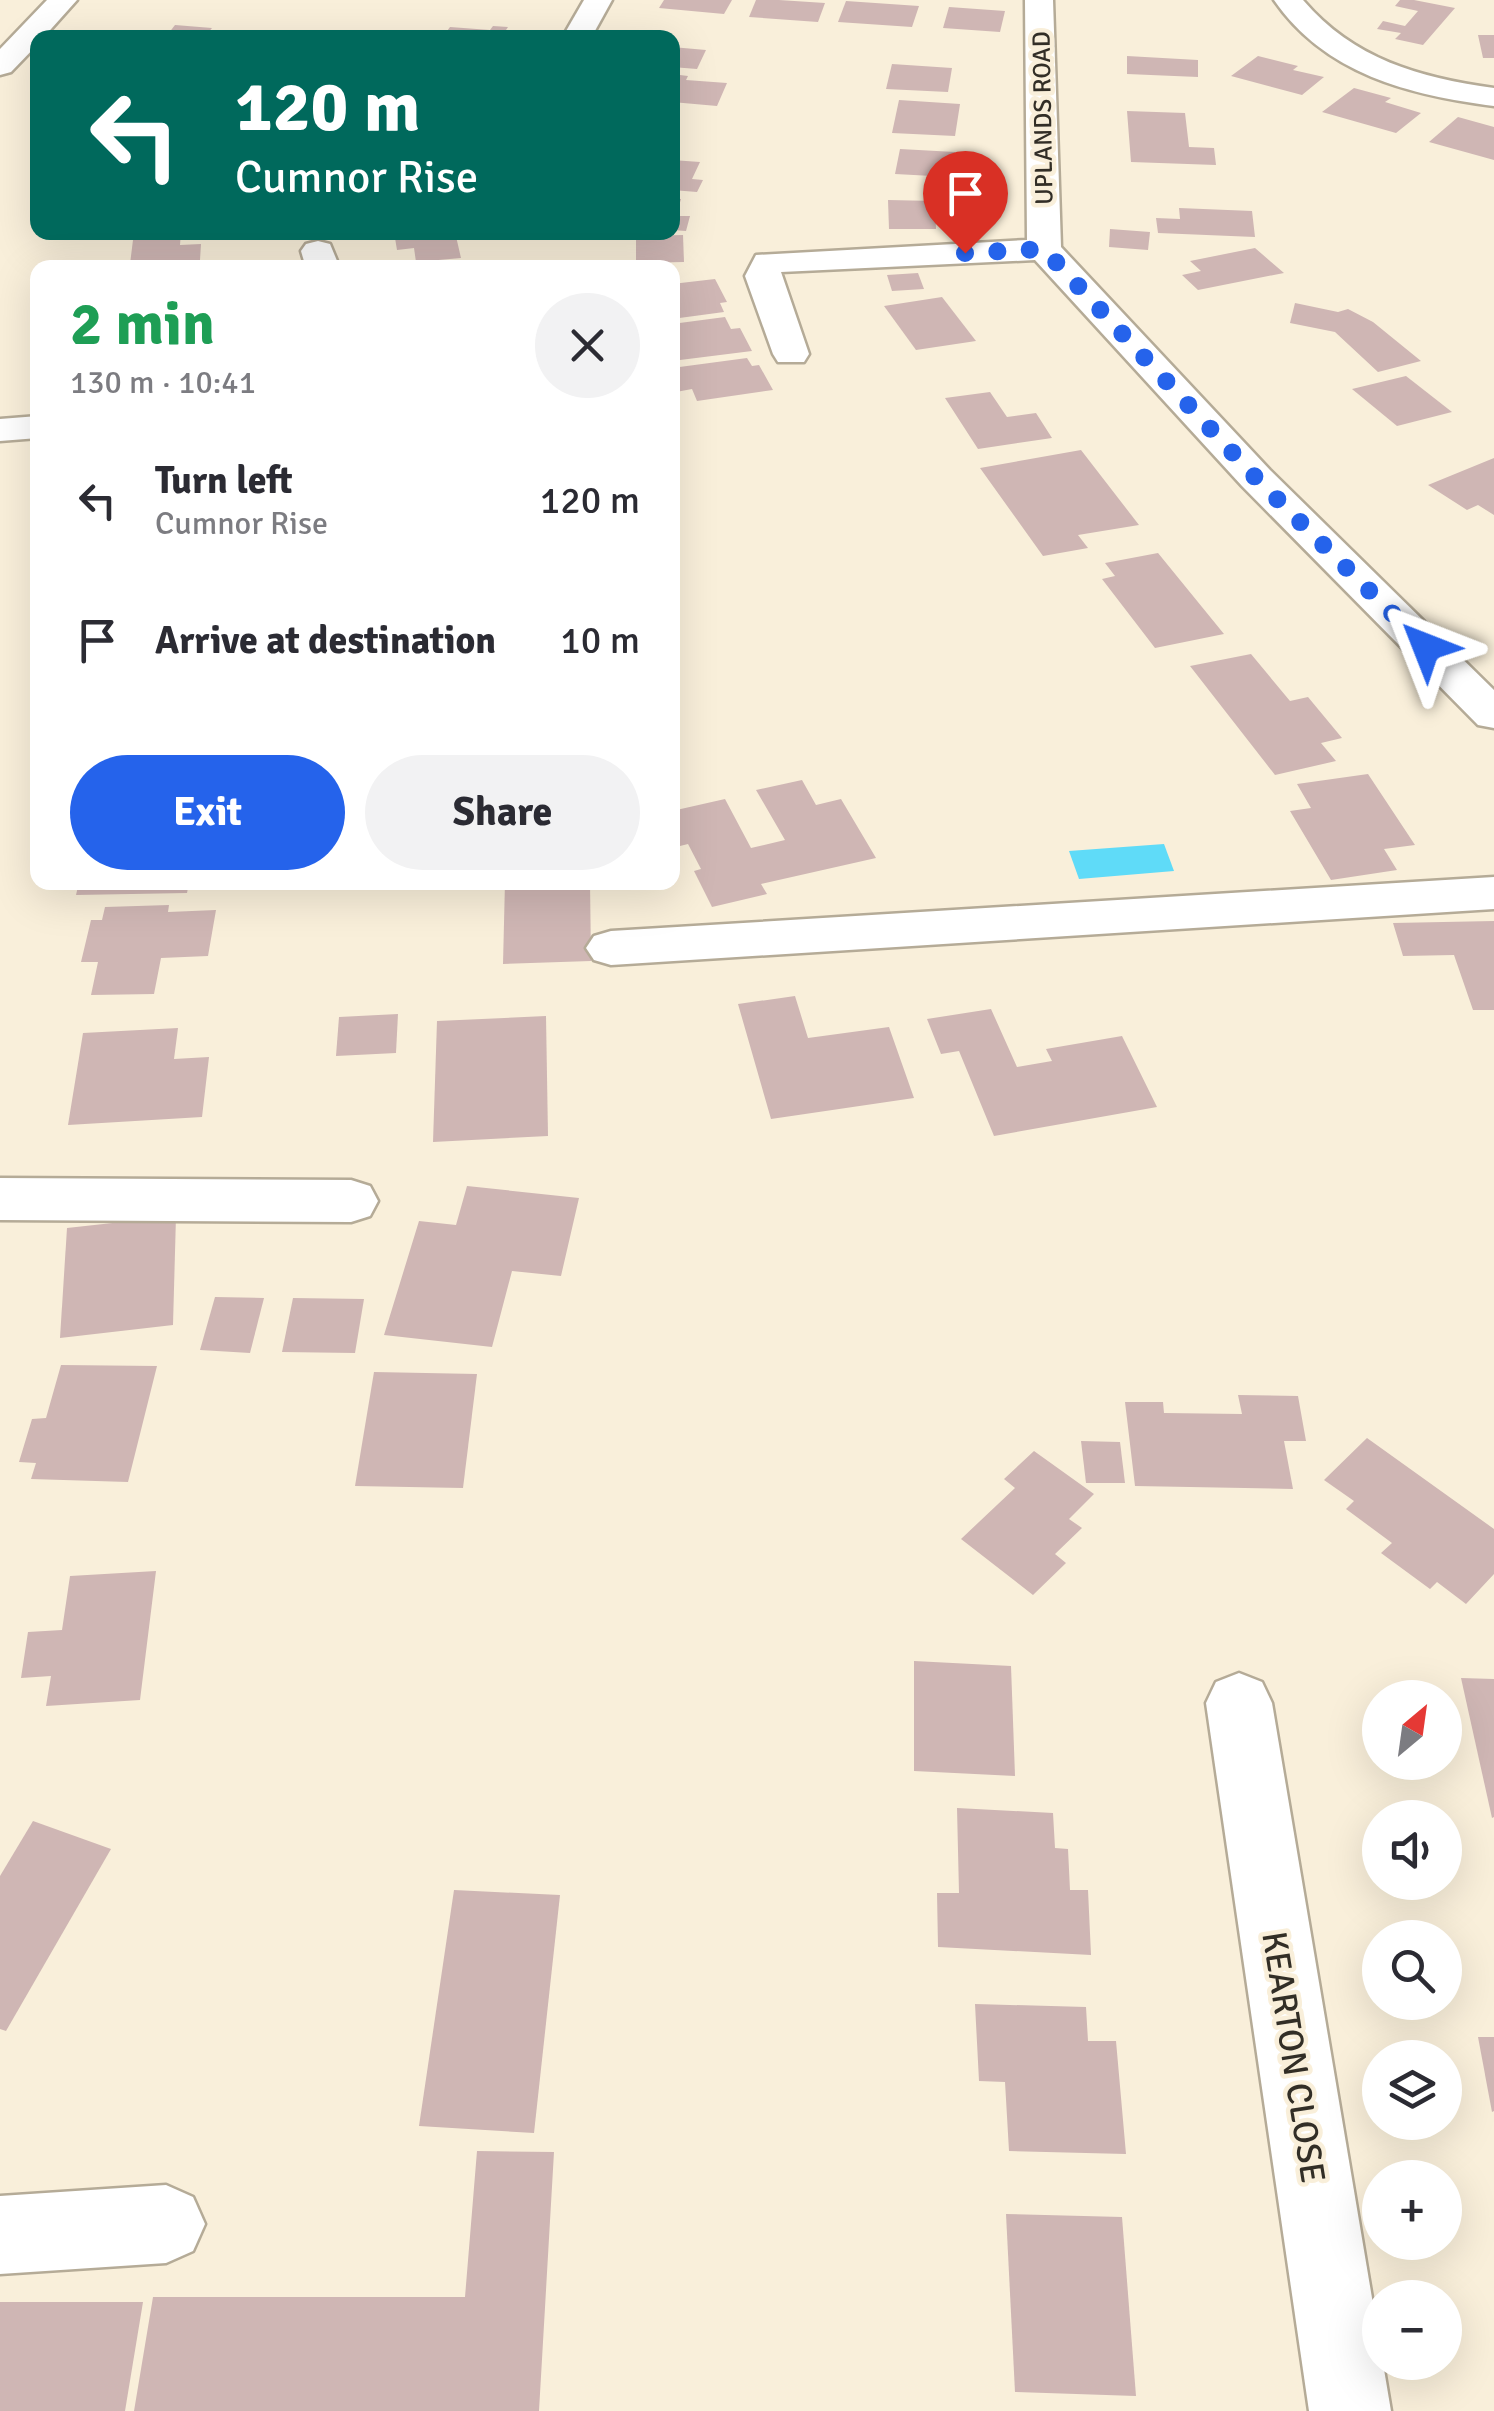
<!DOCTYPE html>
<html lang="en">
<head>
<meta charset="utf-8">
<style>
  :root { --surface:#fff; --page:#f2f2f3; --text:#2b2b33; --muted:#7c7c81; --accent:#2563eb }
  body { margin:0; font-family:Signika,sans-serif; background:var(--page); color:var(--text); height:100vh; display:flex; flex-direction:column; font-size:38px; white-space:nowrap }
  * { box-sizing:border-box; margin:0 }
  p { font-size:32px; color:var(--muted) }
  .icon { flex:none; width:55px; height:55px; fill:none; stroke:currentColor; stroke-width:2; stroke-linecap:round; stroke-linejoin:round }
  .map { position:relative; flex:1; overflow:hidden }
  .side { position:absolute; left:30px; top:260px; width:650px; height:630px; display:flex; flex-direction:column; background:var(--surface); border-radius:20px; box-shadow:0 10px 40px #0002 }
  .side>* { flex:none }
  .top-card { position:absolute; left:30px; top:30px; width:650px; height:210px; border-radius:20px; box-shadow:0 10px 40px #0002; background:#00695c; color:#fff; overflow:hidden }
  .needle { width:65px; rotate:29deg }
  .tools { position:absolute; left:1362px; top:1680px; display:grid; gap:20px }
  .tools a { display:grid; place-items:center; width:100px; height:100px; border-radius:50%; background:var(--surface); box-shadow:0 10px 40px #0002; font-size:50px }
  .pin { position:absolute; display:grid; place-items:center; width:85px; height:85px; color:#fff; margin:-102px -42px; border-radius:50% 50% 50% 0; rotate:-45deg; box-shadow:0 0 10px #0007 }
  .pin .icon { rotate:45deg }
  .me { position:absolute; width:110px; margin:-55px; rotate:315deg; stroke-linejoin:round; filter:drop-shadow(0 0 8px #0008) }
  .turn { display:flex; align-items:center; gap:35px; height:210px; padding:0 40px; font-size:45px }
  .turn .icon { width:130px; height:130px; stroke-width:2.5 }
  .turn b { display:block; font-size:70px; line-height:85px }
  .round { display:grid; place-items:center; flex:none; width:105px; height:105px; border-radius:52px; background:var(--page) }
  .headline { display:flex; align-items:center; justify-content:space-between; height:170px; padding:0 40px }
  h1 { font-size:60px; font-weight:800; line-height:75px; color:#1e9e55 }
  .primary-button { display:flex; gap:20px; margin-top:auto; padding:20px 40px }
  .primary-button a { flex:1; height:115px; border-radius:60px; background:var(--accent); color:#fff; font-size:40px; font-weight:800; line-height:115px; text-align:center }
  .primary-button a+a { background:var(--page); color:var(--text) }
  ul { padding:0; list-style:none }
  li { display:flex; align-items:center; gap:30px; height:140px; padding:0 40px }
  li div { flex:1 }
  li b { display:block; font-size:38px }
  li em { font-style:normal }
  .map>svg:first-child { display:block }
</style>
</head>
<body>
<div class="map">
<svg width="1494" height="2411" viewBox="0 0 1494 2411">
  <rect width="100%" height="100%" fill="#f9efda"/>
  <!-- water -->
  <path fill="#5fdbf8" d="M1164,844l10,27 -95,8 -10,-28z"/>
  <!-- building -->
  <g fill="#cfb6b4">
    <path d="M664,0h68l-8,14 -65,-6z"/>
    <path d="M756,0h23l46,3 -7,19 -69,-5z"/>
    <path d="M1400,0h14l41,8 -32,37 -28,-6 6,-6 -24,-4 6,-8 22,5 13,-15 -23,-5z"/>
    <path d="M846,1l73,5 -7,21 -74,-5z"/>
    <path d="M949,7l56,4 -5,21 -57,-4z"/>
    <path d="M175,25l37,3 -8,10h-39z"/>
    <path d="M493,26l15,1 -6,9 -60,2 8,-11 40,3z"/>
    <path d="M1478,35h16v23h-11z"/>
    <path d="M672,47l34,3 -9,19 -25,-2z"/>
    <path d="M1127,56l71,4v17l-71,-3z"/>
    <path d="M1258,56l40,10 -5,4 31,7 -22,18 -71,-19z"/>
    <path d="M892,64l60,4 -4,24 -62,-3z"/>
    <path d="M672,74l16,2 -2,4 41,3 -10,23 -45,-4 8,-17h-8z"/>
    <path d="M1354,88l37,10 -6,4 36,11 -25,20 -74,-21z"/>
    <path d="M899,100l61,4 -5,32 -63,-3z"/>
    <path d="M1127,111l58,2 4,34 25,1 2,17 -85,-3z"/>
    <path d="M1458,117l36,10v33l-65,-18z"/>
    <path d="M900,149l55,3 -4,25 -56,-3z"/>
    <path d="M672,160l28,2 -8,17 11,1 -6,12 -25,-2z"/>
    <path d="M672,199h9l-5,17h14l-4,15 -14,-1z"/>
    <path d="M888,200l47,1 1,28h-47z"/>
    <path d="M1179,208l73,3 3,26 -97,-4 -2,-15 24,1z"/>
    <path d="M1110,229l40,3 -2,18 -39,-3z"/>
    <path d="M134,232h47l-1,13 21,-1 -1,16 -70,4z"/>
    <path d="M394,232h61l6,26 -45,4 -2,-14 -17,2z"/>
    <path d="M683,235l1,27 -48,1v-27z"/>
    <path d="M1255,248l29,25 -86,17 -16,-15 19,-4 -11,-10z"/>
    <path d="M918,273l6,16 -32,2 -5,-16z"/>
    <path d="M715,279l12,23 -7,1 4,9 -52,7v-35z"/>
    <path d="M942,297l34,44 -60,9 -32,-44z"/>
    <path d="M1295,303l43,9 10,-3 25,13 48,39 -43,11 -43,-40 -45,-9z"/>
    <path d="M725,317l6,12 9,-1 12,23 -80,10v-37z"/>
    <path d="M747,358l5,8 7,-1 14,25 -76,11 -5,-12 -16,3 -4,-7v-17z"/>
    <path d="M1406,376l46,36 -55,14 -45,-37z"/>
    <path d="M990,392l17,25 29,-4 16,25 -74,11 -33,-51z"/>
    <path d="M1081,450l58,75 -61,10 10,13 -45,8 -63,-88z"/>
    <path d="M1494,458v57l-16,-10 -11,5 -39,-25z"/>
    <path d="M1158,553l66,81 -69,14 -53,-69 13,-3 -10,-13z"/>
    <path d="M1251,654l39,47 18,-4 34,41 -21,5 15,18 -61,14 -85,-109z"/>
    <path d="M1368,774l47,71 -31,4 13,21 -66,10 -41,-69 21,-3 -14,-24z"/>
    <path d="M802,780l14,25 25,-6 35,59 -115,26 6,10 -55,13 -18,-36 7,-2 -13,-25 -12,3 -4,-7v-29l53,-12 26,49 34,-8 -29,-50z"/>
    <path d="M79,882h110l-2,11 -111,2z"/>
    <path d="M505,882h85l1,79 -88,3z"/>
    <path d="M169,905l-1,7 48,-2 -8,46 -47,2 -7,36 -63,1 7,-33h-17l10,-42h11l3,-13z"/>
    <path d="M1494,921v89h-21l-19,-55 -51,1 -10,-33z"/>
    <path d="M795,996l13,42 81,-11 25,71 -143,21 -33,-115z"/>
    <path d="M991,1009l26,58 35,-6 -6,-12 76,-13 35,71 -163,29 -35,-85 -18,3 -14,-35z"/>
    <path d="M398,1014l-2,39 -60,3 3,-39z"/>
    <path d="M546,1016l2,120 -115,6 4,-121z"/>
    <path d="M178,1028l-4,31 35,-2 -7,60 -134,8 15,-92z"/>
    <path d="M467,1186l112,12 -18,78 -49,-5 -20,76 -108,-12 35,-114 37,4z"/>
    <path d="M176,1216l-3,109 -113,13 7,-110z"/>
    <path d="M215,1297l49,1 -14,55 -50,-3z"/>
    <path d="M293,1298l71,1 -9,54 -73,-1z"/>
    <path d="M61,1365l96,1 -29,116 -97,-3 5,-16 -17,-1 13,-43 14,-1z"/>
    <path d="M374,1372l103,2 -14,114 -108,-2z"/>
    <path d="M1238,1395l60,1 8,45h-22l9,48 -158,-3 -10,-84h38l1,11 78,1z"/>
    <path d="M1367,1438l127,91v45l-28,30 -29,-22 -7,7 -49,-36 11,-10 -46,-34 8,-8 -30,-21z"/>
    <path d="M1081,1441l39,1 5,41h-39z"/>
    <path d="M1034,1451l60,43 -25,25 13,9 -27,26 11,9 -33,32 -72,-56 54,-51 -11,-9z"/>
    <path d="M156,1571l-16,129 -94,6 5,-30 -30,2 7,-46 34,-2 8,-54z"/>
    <path d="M914,1661l97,5 4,110 -101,-5z"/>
    <path d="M1461,1678l33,1v138l-2,1z"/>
    <path d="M957,1808l96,5 2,35 13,1 2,41h18l3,65 -153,-8 -1,-54h22z"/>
    <path d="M33,1821l78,28 -105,182 -6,-2v-153z"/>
    <path d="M454,1890l106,5 -26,238 -115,-7z"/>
    <path d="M975,2004l111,3 2,34h28l10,113 -117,-3 -4,-69 -26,-1z"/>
    <path d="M1478,2037h16v74l-2,1z"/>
    <path d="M477,2151l77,1 -15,259h-405l19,-114h312z"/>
    <path d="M1006,2214l116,3 14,179 -121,-4z"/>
    <path d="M0,2302h143l-18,109h-125z"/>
  </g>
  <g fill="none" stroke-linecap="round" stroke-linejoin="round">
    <defs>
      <g id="minor">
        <path d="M47,0h30l-34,38h-5v6l-27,28 -11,3v-26z"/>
        <path d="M584,0h28l-21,38h-29z"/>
        <path d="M1025,0h28l8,247 209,223 224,220v38l-16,-3 -236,-239 -207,-226 -254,12 28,82 -5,8h-26l-5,-8 -28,-78 11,-21 271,-15z"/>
        <path d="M1274,0h29c50,59 117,78 191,88v18c-85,-11 -169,-32 -220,-106z"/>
        <path d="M318,241l12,3 10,24h-34l-5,-17 5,-7z"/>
        <path d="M38,416v22l-38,3v-22z"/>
        <path d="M1494,877v32l-883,56 -17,-5 -8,-12 8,-12 17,-5z"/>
        <path d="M0,1178l351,2 19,6 8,15 -8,15 -19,6 -351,-2z"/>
        <path d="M1239,1673l23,9 10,21 119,708h-82l-103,-708 10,-21z"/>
        <path d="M166,2185l27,12 12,27 -12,27 -27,12 -166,11v-78z"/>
      </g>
    </defs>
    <!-- minor casing -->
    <use href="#minor" stroke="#b5ab97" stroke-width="5"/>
    <!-- minor -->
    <use href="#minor" fill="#fff" fill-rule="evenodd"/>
  </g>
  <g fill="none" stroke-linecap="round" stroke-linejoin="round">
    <!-- route -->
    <path stroke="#2563eb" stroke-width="18" stroke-dasharray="0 32.4" d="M965,253l79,-4 212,229 170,169"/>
  </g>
  <g text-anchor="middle" stroke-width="9" stroke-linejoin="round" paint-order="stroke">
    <!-- far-street labels -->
    <g font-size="25" fill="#322e26" stroke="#f9efda">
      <text transform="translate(1042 118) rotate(-91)" y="9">UPLANDS ROAD</text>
    </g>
    <!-- near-street labels -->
    <g font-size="35" fill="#322e26" stroke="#f9efda">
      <text transform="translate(1294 2057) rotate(81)" y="12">KEARTON CLOSE</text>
    </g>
  </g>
</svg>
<div class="tools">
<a><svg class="needle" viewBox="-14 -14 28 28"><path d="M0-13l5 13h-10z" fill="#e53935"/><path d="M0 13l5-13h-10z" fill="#7c7c81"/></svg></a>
<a><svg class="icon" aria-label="sound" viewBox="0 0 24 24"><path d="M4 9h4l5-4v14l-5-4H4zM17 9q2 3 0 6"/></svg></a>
<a><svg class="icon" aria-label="search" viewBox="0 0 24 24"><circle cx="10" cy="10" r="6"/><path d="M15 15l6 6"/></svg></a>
<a><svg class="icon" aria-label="layers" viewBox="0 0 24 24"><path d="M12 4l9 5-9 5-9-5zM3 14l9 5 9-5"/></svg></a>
<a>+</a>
<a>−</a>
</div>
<div class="pin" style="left:965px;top:253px;background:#d93025"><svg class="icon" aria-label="arrive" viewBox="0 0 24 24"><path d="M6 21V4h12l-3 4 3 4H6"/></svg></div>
<svg class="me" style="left:1426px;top:647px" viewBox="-20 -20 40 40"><path d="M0-17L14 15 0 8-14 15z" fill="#2563eb" stroke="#fff" stroke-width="4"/></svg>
<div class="top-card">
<div class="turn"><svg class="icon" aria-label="left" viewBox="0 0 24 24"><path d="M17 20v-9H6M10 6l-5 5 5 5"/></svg><div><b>120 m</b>Cumnor Rise</div></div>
</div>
<section class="side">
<div class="headline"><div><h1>2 min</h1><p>130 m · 10:41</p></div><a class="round"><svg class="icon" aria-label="close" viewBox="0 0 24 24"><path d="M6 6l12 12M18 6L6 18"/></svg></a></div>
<ul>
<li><svg class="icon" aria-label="left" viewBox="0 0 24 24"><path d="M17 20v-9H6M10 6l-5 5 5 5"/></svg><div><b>Turn left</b><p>Cumnor Rise</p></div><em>120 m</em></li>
<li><svg class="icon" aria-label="arrive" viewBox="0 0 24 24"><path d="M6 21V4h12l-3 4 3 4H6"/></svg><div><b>Arrive at destination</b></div><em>10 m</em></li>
</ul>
<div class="primary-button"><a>Exit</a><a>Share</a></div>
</section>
</div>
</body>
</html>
